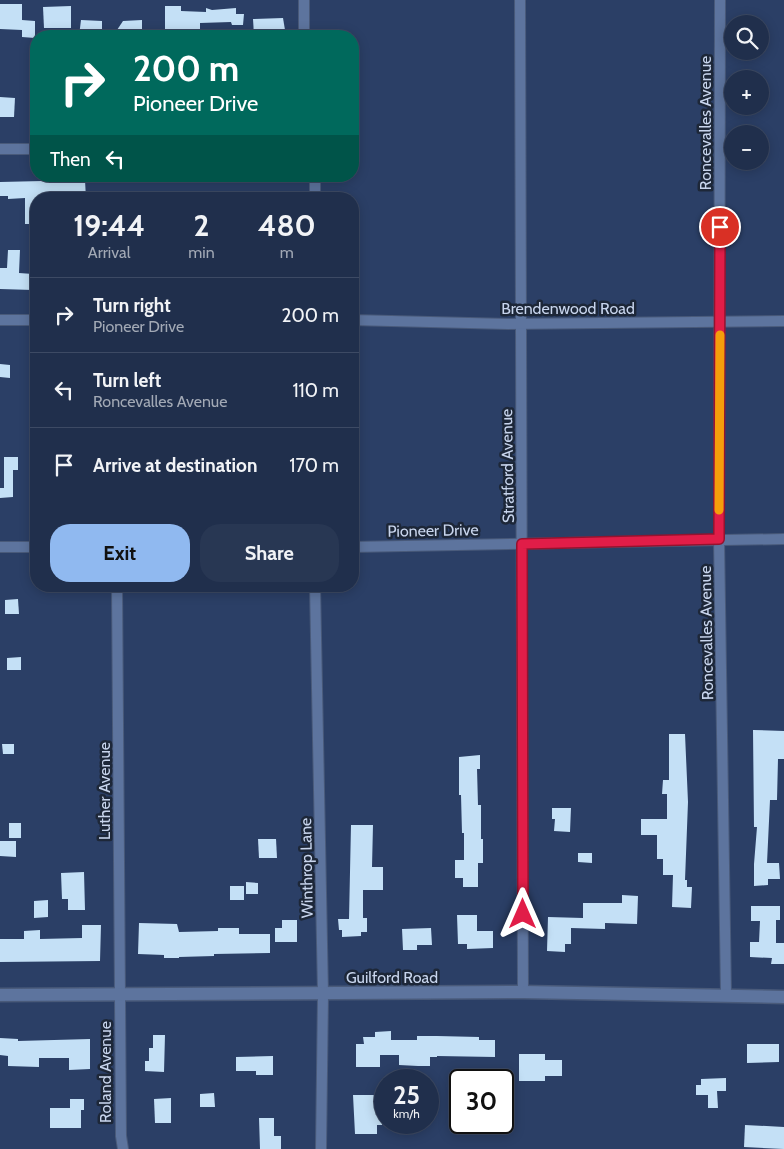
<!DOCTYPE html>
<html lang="en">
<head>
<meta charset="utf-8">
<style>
  :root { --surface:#202f4c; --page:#283753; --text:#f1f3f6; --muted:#a2a9b5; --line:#3d4a64; --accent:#90b9f0 }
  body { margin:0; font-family:Cabin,sans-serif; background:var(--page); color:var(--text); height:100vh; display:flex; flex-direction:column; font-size:19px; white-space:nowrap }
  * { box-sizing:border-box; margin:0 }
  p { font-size:16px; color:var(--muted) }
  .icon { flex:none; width:28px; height:28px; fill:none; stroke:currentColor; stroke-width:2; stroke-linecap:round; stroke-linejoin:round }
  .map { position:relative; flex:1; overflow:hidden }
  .details { position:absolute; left:30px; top:192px; width:329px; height:400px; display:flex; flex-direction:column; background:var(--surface); border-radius:20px; box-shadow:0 2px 12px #0003,0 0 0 1px var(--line) }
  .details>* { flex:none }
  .hud { position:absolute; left:30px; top:30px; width:329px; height:152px; border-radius:20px; box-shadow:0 2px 12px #0003,0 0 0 1px var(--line); background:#00695c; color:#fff; overflow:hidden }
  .fabs { position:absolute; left:724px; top:15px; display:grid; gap:10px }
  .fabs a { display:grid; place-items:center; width:45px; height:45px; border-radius:50%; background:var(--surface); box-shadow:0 2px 12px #0003,0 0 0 1px var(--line); font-size:25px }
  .speed { position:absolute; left:374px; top:1069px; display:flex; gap:10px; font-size:25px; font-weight:700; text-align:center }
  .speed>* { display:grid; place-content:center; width:65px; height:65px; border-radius:50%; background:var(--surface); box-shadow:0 2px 12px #0003,0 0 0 1px var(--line); line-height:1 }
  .speed small { font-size:12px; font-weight:400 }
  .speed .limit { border:2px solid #111; border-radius:8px; background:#fff; color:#111 }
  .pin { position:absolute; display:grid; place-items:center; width:42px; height:42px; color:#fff; margin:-21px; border:2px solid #fff; border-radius:50%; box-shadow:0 1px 5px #0007 }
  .me { position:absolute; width:55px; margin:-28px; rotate:0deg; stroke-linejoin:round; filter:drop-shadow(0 0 4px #0008) }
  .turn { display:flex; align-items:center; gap:18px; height:105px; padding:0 20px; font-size:22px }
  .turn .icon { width:65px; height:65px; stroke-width:2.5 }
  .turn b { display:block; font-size:35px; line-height:42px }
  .then { display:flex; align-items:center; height:48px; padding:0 20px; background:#0003; gap:10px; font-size:19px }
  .eta { display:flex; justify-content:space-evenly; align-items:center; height:85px; text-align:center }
  .eta b { font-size:30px; font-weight:800; line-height:35px }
  .primary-button { display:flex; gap:10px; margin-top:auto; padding:10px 20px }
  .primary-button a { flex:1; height:58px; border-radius:20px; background:var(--accent); color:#111; font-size:20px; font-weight:800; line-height:58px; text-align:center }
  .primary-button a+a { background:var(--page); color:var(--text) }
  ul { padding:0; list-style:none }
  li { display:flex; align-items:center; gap:15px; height:75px; padding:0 20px; border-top:1px solid var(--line) }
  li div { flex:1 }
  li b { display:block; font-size:19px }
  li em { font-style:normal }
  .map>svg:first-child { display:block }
</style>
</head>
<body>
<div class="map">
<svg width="784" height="1149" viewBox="0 0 784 1149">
  <rect width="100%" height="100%" fill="#2b3f66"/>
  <!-- building -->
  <g fill="#c4e0f6">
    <path d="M0,4h22v16l13,1v17l-13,-1v-7l-22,-1z"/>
    <path d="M71,6v22h-27l-1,-21z"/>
    <path d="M165,6h16v5l25,1v-4l6,2 24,-2v6h8l-1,11h-11l-1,-3 -31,1v13l-35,-2z"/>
    <path d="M283,18l3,18h-32l-1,-17z"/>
    <path d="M81,20l21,1v15h-23z"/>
    <path d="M142,20v16h-29l10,-15z"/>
    <path d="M0,97l15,1 -1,19h-14z"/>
    <path d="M85,180l1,19h-51v25h-10v-26l-17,1v-3h-8v-14z"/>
    <path d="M8,250h12l-1,23 14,1v16l-33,-1v-21h7z"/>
    <path d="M0,364l10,1v13l-10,-1z"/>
    <path d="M4,457h14v13h-5v27l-13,1v-10h4z"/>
    <path d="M18,599l1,15h-14v-14z"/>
    <path d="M21,657v13h-14v-12z"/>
    <path d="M753,730l31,1v28h-6l-1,41h-7l-3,63h12l1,16h-12v6l-14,1v-22l3,-37h-3z"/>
    <path d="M669,734h16l3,68 -3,78h2v7h5l-1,21 -19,-1 1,-32h-10v-16h-6v-24h-16v-16h26v-25h-5l1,-14h6z"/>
    <path d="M2,744h12v10h-11z"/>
    <path d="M480,755v14h-3l1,36h3v34h2v24h-5v24h-15v-9h-8v-18h9v-27h-2l-1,-38h-2v-38z"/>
    <path d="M552,808h19l-1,24 -16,-1 1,-12h-3z"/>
    <rect x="9" y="823" width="12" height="15"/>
    <path d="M351,825h22l-1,42h11v23h-20v28h4v14h-6v4l-19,1v-7h-3l-1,-11h11z"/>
    <path d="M258,839h18l1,19h-18z"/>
    <path d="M0,841h16v16l-16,-1z"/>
    <path d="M578,853h14v10l-14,-1z"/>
    <path d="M84,872l1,38h-17v-11h-6l-1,-26z"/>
    <path d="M246,882l12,1v11h-12z"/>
    <rect x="230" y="886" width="14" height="14"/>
    <path d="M622,895l16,1 -1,28 -32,-1v6l-34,-1v16h-6v8l-18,-1 1,-34 35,1v-15h39z"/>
    <path d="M48,900v17l-14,1v-17z"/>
    <path d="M751,906h29v14h-4v23h8v21h-13l1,-6 -22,-1v-15h9l1,-21h-9z"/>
    <path d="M457,915h20v16h16v17l-26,1v-5h-9z"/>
    <path d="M282,920h15v22h-22v-14h7z"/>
    <path d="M139,923l38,1 2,8 39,-1v-3h21v6h31v19l-56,1v2l-35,1v1h-15v-3l-26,-1z"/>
    <path d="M82,925h19l-1,36 -100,1v-23h24v-8l16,-1v9l42,-1z"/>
    <path d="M431,928l1,17h-15v5h-14l-1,-21z"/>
    <path d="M391,1031v9h26v-4h20l42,1v3h16v17l-58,-1v1h-7v9h-12l-19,-1v-10h-19v12h-24v-23h8l-1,-7h12v-5z"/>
    <path d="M153,1035h12l-1,37 -19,-1v-10h4v-13h4z"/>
    <path d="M0,1038l18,1v2l72,-2v30l-21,1v-12h-30v9l-31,-1v-10l-8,-1z"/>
    <path d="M747,1044h32v18l-32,1z"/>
    <path d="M519,1054h26v6h17v16h-17v5h-26z"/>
    <path d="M273,1056v19h-17v-4h-20v-14z"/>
    <path d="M726,1078v13h-9l1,17h-10v-13h-12v-10h5v-6z"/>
    <path d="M214,1093l1,14h-15v-13z"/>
    <path d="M353,1095h29v30h-5v9h-22z"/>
    <path d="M171,1098v25h-16l-1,-24z"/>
    <path d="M70,1099h14v11h-3v18h-31v-20h20z"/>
    <path d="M259,1118h15v18h7v13h-21z"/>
    <path d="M745,1125l39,2v22l-40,-2z"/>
  </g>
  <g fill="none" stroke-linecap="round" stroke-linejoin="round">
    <defs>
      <g id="minor">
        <path d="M304,0v36"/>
        <path d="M520,0c0,331 3,662 3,992"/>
        <path d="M720,0l-1,539 7,456"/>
        <path d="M0,149h36"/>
        <path d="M315,176v23"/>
        <path d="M0,320h36"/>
        <path d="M352,320l156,4 276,-3"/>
        <path d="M0,547h36"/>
        <path d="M352,547l432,-8"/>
        <path d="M117,586l4,550 2,13"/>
        <path d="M315,586l8,408 -2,155"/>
      </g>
      <path id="tertiary" d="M0,995l523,-3 261,5"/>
    </defs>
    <!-- minor casing -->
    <use href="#minor" stroke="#495a7a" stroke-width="12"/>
    <!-- tertiary casing -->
    <use href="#tertiary" stroke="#495a7a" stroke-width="15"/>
    <!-- minor -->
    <use href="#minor" stroke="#5d749e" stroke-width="10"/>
    <!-- tertiary -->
    <use href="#tertiary" stroke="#5d749e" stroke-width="12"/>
  </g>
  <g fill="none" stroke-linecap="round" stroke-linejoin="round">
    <defs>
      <path id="route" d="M523,914l-1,-370 197,-5 1,-312"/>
    </defs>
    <!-- route casing -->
    <use href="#route" stroke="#92132f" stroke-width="12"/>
    <!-- route -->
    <use href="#route" stroke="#e11d48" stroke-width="9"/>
    <!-- slow -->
    <path stroke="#f59e0b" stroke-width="9" d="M719,510l1,-175"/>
  </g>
  <g text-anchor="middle" stroke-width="5" stroke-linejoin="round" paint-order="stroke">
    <!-- street labels -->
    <g font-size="16" fill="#c8d5ed" stroke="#1d2738">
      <text transform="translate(705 123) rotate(-90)" y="6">Roncevalles Avenue</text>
      <text x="568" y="314">Brendenwood Road</text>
      <text transform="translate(507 466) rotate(-91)" y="6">Stratford Avenue</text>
      <text transform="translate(433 530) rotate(-1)" y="6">Pioneer Drive</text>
      <text transform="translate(706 633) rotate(-91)" y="6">Roncevalles Avenue</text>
      <text transform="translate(104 791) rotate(-90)" y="6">Luther Avenue</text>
      <text transform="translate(306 868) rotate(-91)" y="6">Winthrop Lane</text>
      <text x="392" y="983">Guilford Road</text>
      <text transform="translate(105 1072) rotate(-90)" y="6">Roland Avenue</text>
    </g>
  </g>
</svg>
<div class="fabs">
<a><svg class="icon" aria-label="search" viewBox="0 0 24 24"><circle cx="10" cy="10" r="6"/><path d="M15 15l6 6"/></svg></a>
<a>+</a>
<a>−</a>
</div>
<div class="speed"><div>25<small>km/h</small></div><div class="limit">30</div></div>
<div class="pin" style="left:720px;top:227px;background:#d93025"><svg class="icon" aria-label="arrive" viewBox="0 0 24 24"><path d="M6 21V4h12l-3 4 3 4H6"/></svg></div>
<svg class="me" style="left:523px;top:914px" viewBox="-20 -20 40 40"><path d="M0-17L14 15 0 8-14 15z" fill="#e11d48" stroke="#fff" stroke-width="4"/></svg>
<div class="hud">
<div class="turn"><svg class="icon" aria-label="right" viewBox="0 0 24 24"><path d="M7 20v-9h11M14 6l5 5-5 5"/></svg><div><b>200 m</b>Pioneer Drive</div></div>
<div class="then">Then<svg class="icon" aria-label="left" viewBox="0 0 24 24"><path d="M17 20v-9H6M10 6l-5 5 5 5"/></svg></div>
</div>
<section class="details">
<div class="eta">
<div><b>19:44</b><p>Arrival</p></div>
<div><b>2</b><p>min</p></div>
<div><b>480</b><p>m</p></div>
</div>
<ul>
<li><svg class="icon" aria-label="right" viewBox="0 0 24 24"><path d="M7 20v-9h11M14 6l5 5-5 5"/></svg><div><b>Turn right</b><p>Pioneer Drive</p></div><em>200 m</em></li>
<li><svg class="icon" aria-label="left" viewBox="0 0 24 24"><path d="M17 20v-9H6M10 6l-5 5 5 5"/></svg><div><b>Turn left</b><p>Roncevalles Avenue</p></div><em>110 m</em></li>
<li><svg class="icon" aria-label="arrive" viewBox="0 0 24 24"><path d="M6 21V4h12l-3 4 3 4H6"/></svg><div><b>Arrive at destination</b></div><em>170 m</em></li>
</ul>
<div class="primary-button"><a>Exit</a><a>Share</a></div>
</section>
</div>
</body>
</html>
